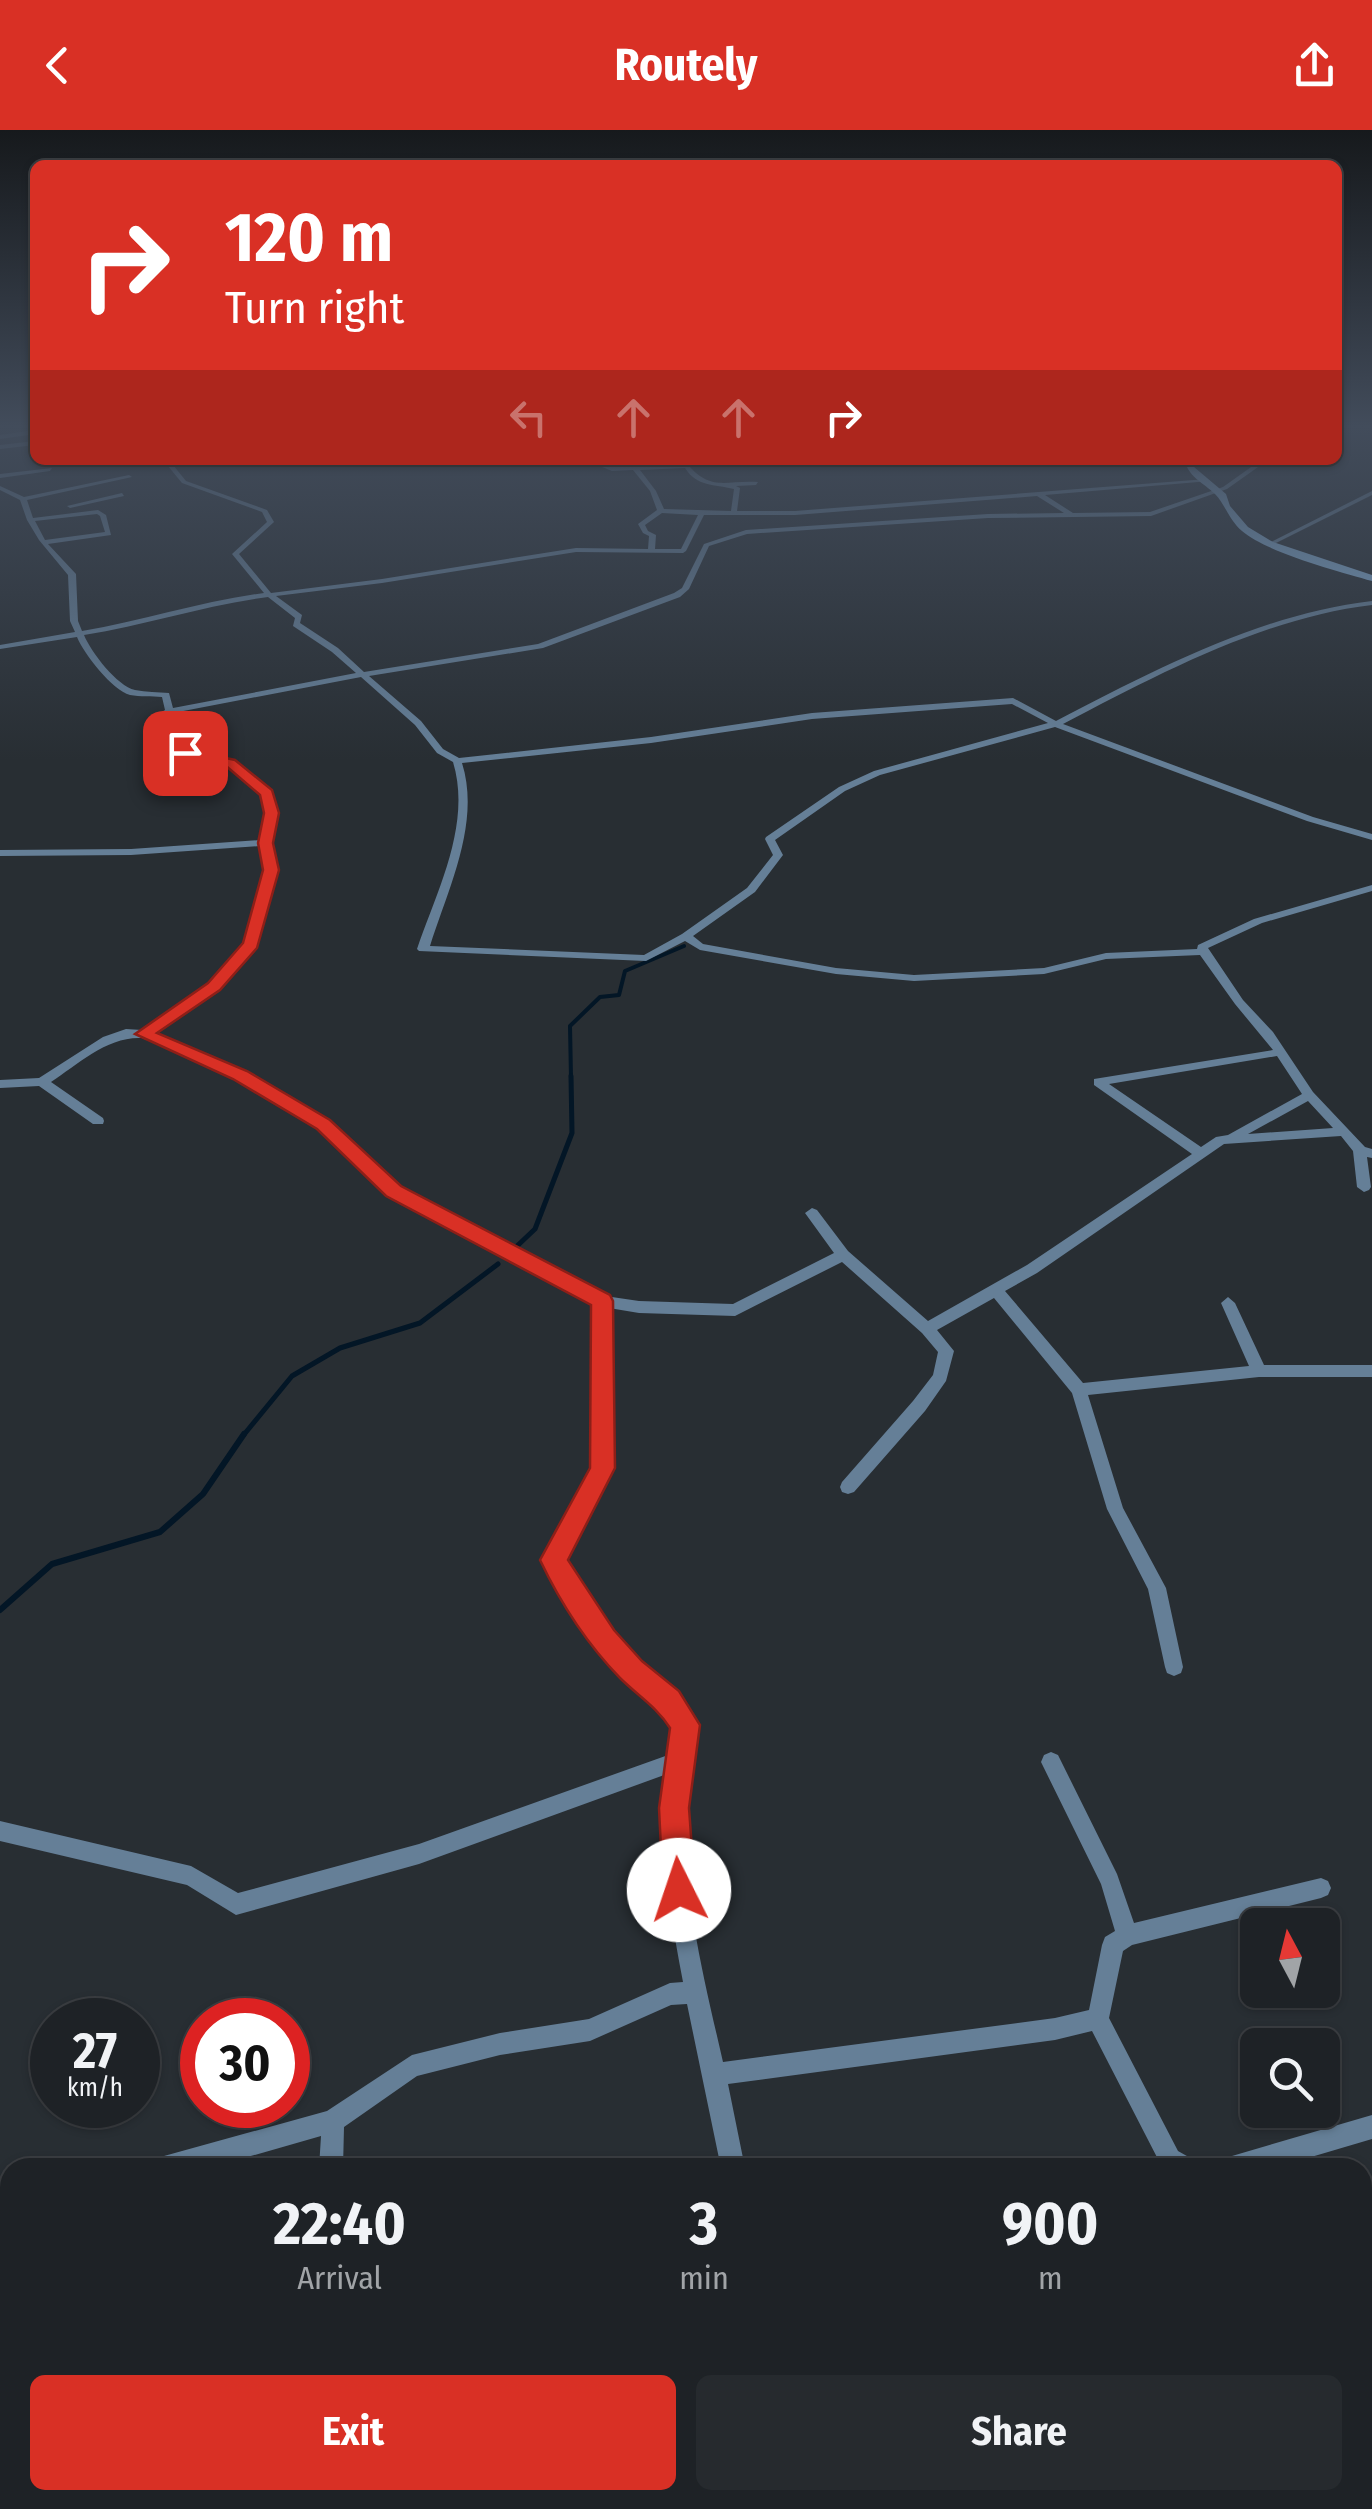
<!DOCTYPE html>
<html lang="en">
<head>
<meta charset="utf-8">
<style>
  :root { --surface:#1e2226; --page:#262a2e; --text:#f1f3f6; --muted:#a1a4a7; --line:#3c3f43; --accent:#d93025 }
  body { margin:0; font-family:"Fira Sans Condensed",sans-serif; background:var(--page); color:var(--text); height:100vh; display:flex; flex-direction:column; font-size:38px; white-space:nowrap }
  * { box-sizing:border-box; margin:0 }
  p { font-size:32px; color:var(--muted) }
  .icon { flex:none; width:55px; height:55px; fill:none; stroke:currentColor; stroke-width:2; stroke-linecap:round; stroke-linejoin:round }
  .map { position:relative; flex:1; overflow:hidden }
  .sheet { position:absolute; left:0px; top:2028px; width:1372px; height:352px; display:flex; flex-direction:column; background:var(--surface); border-radius:30px 30px 0 0; box-shadow:0 2px 8px #0004,0 0 0 2px var(--line) }
  .sheet>* { flex:none }
  .hud { position:absolute; left:30px; top:30px; width:1312px; height:305px; border-radius:15px; box-shadow:0 2px 8px #0004,0 0 0 2px var(--line); background:#d93025; color:#fff; overflow:hidden }
  .needle { width:65px; rotate:353deg }
  .tools { position:absolute; left:1240px; top:1778px; display:grid; gap:20px }
  .tools a { display:grid; place-items:center; width:100px; height:100px; border-radius:15px; background:var(--surface); box-shadow:0 2px 8px #0004,0 0 0 2px var(--line); font-size:50px }
  .speed { position:absolute; left:30px; top:1868px; display:flex; gap:20px; font-size:50px; font-weight:700; text-align:center }
  .speed>* { display:grid; place-content:center; width:130px; height:130px; border-radius:50%; background:var(--surface); box-shadow:0 2px 8px #0004,0 0 0 2px var(--line); line-height:1 }
  .speed small { font-size:25px; font-weight:400 }
  .speed .limit { border:15px solid #d22; background:#fff; color:#111 }
  .pin { position:absolute; display:grid; place-items:center; width:85px; height:85px; color:#fff; margin:-42px; border-radius:20px; box-shadow:0 5px 15px #0006 }
  .me { position:absolute; width:110px; margin:-55px; rotate:356deg; stroke-linejoin:round; filter:drop-shadow(0 0 8px #0008) }
  .turn { display:flex; align-items:center; gap:35px; height:210px; padding:0 30px; font-size:45px }
  .turn .icon { width:130px; height:130px; stroke-width:2.5 }
  .turn b { display:block; font-size:70px; line-height:85px }
  .lanes { display:flex; align-items:center; height:95px; padding:0 30px; background:#0003; justify-content:center; gap:50px; direction:ltr }
  .lanes .off { opacity:.35 }
  .eta { display:flex; justify-content:space-evenly; align-items:center; height:170px; text-align:center }
  .eta b { font-size:60px; font-weight:700; line-height:70px }
  .primary-button { display:flex; gap:20px; margin-top:auto; padding:20px 30px }
  .primary-button a { flex:1; height:115px; border-radius:15px; background:var(--accent); color:#fff; font-size:40px; font-weight:700; line-height:115px; text-align:center }
  .primary-button a+a { background:var(--page); color:var(--text) }
  header { display:flex; justify-content:space-between; align-items:center; height:130px; padding:0 30px; background:var(--accent); color:#fff; font-size:45px; font-weight:700 }
  .map>svg:first-child { display:block }
</style>
</head>
<body>
<header><svg class="icon" aria-label="back" viewBox="0 0 24 24"><path d="M15 5l-7 7 7 7"/></svg>Routely<svg class="icon" aria-label="share" viewBox="0 0 24 24"><path d="M12 15V3M7 8l5-5 5 5M5 13v7h14v-7"/></svg></header>
<div class="map">
<svg width="1372" height="2379" viewBox="0 0 1372 2379">
  <rect width="100%" height="100%" fill="#282e33"/>
  <g fill="none" stroke-linecap="round" stroke-linejoin="round">
    <!-- stream-far2 -->
    <path stroke="#031626" stroke-width="4" d="M571,948l-1,-52 30,-29 19,-2 6,-24 59,-25"/>
    <!-- stream-far1 -->
    <g stroke="#031626" stroke-width="5">
      <path d="M516,1117l19,-18 37,-96 -1,-57"/>
      <path d="M242,1307l50,-61 48,-28 80,-25 78,-59"/>
    </g>
    <!-- stream -->
    <path stroke="#031626" stroke-width="6" d="M0,1480l52,-46 108,-32 43,-38 41,-60"/>
    <!-- minor -->
    <g fill="#657f97" fill-rule="evenodd">
      <path d="M35,300v4l-35,5v-4z"/>
      <path d="M35,311v4l-35,4v-4z"/>
      <path d="M163,330h6l17,21 81,29 7,12 -35,32 32,39 111,-14 194,-31 72,1 1,-13 -6,-3 -5,-9 19,-14 -7,-19 -17,-21 -21,1 -27,-11h9l19,7 74,-3c25,28 37,16 71,18l-2,3 -20,1 4,2 -3,23h58l412,-32 3,2 -165,14 28,18 77,-1 73,-25 38,-27h7l-41,29 -76,27 -163,2 -241,16 -38,12 -20,43 -9,8 -137,51 -174,28 52,45 22,28 16,9 192,-21 161,-24 201,-15 43,23c99,-51 204,-107 316,-120v4c-109,13 -213,69 -309,119l250,93 59,17v6l-65,-19 -252,-94 -175,48 -35,16 -70,49 8,15 -28,37 -62,44 10,8 133,24 78,7 130,-7 62,-15 91,-4 1,-4 56,-26 118,-34v6l-110,32 -54,25 35,52 30,32 40,60 52,55 7,2v9l-5,-1 4,30 -2,3 -5,2 -7,-5 -4,-36 -12,-15 -117,8 -187,129 -32,18 78,92 166,-17 -28,-63 7,-6 7,6 29,62h108v12h-113l-171,18 35,113 43,80 17,79 -2,6 -7,3 -7,-3 -2,-6 -17,-78 -41,-80 -35,-116 -78,-95 -57,32 17,21 -8,30 -21,30 -71,81 -6,2 -6,-2 -2,-5 2,-5 71,-81 20,-26 5,-23 -16,-19 -80,-71 -107,54 -96,-3 -30,-5 1,161 -47,91 50,76 63,63 19,26c-5,28 -11,56 -11,84 -1,86 20,170 39,253l332,-44 34,-8 13,-65 3,-8 10,-6 -14,-47 -60,-122 3,-7 7,-3 7,3 59,119 17,49 187,-45 7,3 3,7 -3,7 -7,3 -189,47 -9,6 -14,67 69,133 16,9 4,8 -36,-1 -70,-136 -37,9 -327,44 17,84h-24l-34,-164 -16,1 -81,36 -90,14 -83,21 -73,51 -1,41h-24l2,-32 -112,32h-57l4,-8 8,-4 163,-45 85,-56 88,-22 89,-14 81,-36 13,-1c-13,-68 -25,-138 -16,-208l-248,90 -183,51 -49,-30 -187,-44v-20l191,45 47,27 181,-49 252,-90 4,-27 -75,-79 -55,-87 49,-92 1,-165 -207,-110 -70,-66 -82,-50 -94,-40c-34,-2 -64,26 -91,44l52,36 1,3 -1,3h-10l-54,-38 -39,2v-8l39,-2 64,-41 23,-8 16,1 65,-46 31,-34 12,-21 9,-26 6,-30 -5,-27 -129,9 -131,1v-6l131,-1 129,-9c2,-12 8,-27 4,-40 -10,-32 -70,-42 -98,-50l-13,-25 2,-9 10,-6 -3,-13c-10,-1 -22,0 -32,-2 -18,-5 -46,-41 -53,-58l-77,12v-4l75,-13 -5,-11 -2,-46 -29,-35 -12,-20 -7,-20 -20,-10v-4l24,11 105,-22 3,2 -105,23 6,18 65,-8 8,5 5,20 -63,9 28,30 2,47 4,10c61,-10 120,-30 182,-38l-32,-39 35,-32 -5,-10 -80,-29zM685,338c12,19 29,16 49,21l-3,22 -67,-2 -8,-18 -16,-21zM1037,366l27,17 -76,1 -242,16 -42,14 -22,44 -8,5 -136,51 -174,28 -26,-24 -38,-25 2,-8 -26,-19 106,-13 194,-31 107,1 3,-2 18,-36h91zM662,383l36,2 -17,34h-26l1,-14 -8,-4 -3,-6zM97,384l3,2 5,16 -60,8 -10,-19zM268,467l27,21 -2,8 39,26 24,21 -183,35 -4,-15c-11,-1 -23,-1 -34,-3 -18,-4 -44,-38 -51,-55 62,-10 122,-30 184,-38zM361,547l54,48 22,28 16,9c19,62 -16,129 -36,187l2,2 227,10 39,-20 15,9 136,24 78,7 130,-7 62,-15 94,-4 35,49 38,46 -179,29v6l98,69 -165,111 -99,56 -80,-70 -31,-41 -5,-2 -7,5 29,40 -101,51 -94,-3 -34,-5 -207,-108 -70,-66 -84,-50 -91,-39c60,-40 116,-80 122,-159 1,-11 -5,-20 -5,-30 0,-13 6,-26 5,-39 -5,-39 -72,-50 -102,-59l-12,-21 1,-6 11,-6zM1012,574l36,19 -174,48 -35,16 -73,50 -1,2 8,16 -26,33 -65,46 -38,21 -214,-9c18,-57 51,-123 32,-183l189,-20 161,-24zM1277,926l25,38 -74,41 -12,2 -15,10 -92,-63zM1308,971l25,27 -85,6z"/>
      <path d="M52,338l-2,3 -50,7v-4z"/>
      <path d="M1372,361v4l-100,50 -5,-1z"/>
      <path d="M122,363l2,3 -54,12 -3,-2z"/>
      <path d="M1372,1985v24l-98,29h-54l4,-8 8,-4z"/>
      <path d="M10,2082v24l-10,1v-24z"/>
      <rect x="57" y="2370" width="28" height="9"/>
      <path d="M165,2370h38l-4,9h-38z"/>
      <path d="M443,2370h28l3,9h-28z"/>
      <path d="M814,2370h28l3,9h-28z"/>
    </g>
    <!-- secondary -->
    <path fill="#84aed3" fill-rule="evenodd" d="M1185,330h8l1,7 32,27 4,12 18,21 25,15 99,33v6c-35,-10 -104,-28 -130,-50 -13,-11 -17,-27 -27,-37 -11,-11 -28,-18 -30,-34z"/>
  </g>
  <!-- sky -->
  <linearGradient id="sky" x2="0" y2="1"><stop stop-color="#16191c"/><stop offset="0.47" stop-color="#424c5b"/><stop offset="1" stop-color="#424c5b" stop-opacity="0"/></linearGradient>
  <rect width="1372" height="630" fill="url(#sky)"/>
  <!-- route -->
  <path fill="#d93025" stroke="#8d1f18" stroke-width="2.5" d="M185,619l50,11 37,30 7,23 -6,30 6,27 -22,78 -37,42 -63,43 90,38 83,49 71,66 209,109 3,6 2,167 -47,92 46,70 28,31 37,30 21,34 -11,83 6,82 -5,11 -11,5 -11,-5 -5,-11 -4,-82 11,-80c-13,-21 -33,-33 -50,-50 -32,-33 -60,-76 -80,-118l50,-92 1,-163 -205,-109 -69,-67 -84,-50 -98,-45 73,-51 35,-40 20,-73 -5,-27 6,-30 -4,-18 -34,-29 -46,-10 -2,-3z"/>
</svg>
<div class="tools">
<a><svg class="needle" viewBox="-14 -14 28 28"><path d="M0-13l5 13h-10z" fill="#e53935"/><path d="M0 13l5-13h-10z" fill="#a1a4a7"/></svg></a>
<a><svg class="icon" aria-label="search" viewBox="0 0 24 24"><circle cx="10" cy="10" r="6"/><path d="M15 15l6 6"/></svg></a>
</div>
<div class="speed"><div>27<small>km/h</small></div><div class="limit">30</div></div>
<div class="pin" style="left:185px;top:623px;background:#d93025"><svg class="icon" aria-label="arrive" viewBox="0 0 24 24"><path d="M6 21V4h12l-3 4 3 4H6"/></svg></div>
<svg class="me" style="left:679px;top:1760px" viewBox="-20 -20 40 40"><circle r="19" fill="#fff"/><path d="M0-13L10 11 0 6-10 11z" fill="#d93025"/></svg>
<div class="hud">
<div class="turn"><svg class="icon" aria-label="right" viewBox="0 0 24 24"><path d="M7 20v-9h11M14 6l5 5-5 5"/></svg><div><b>120 m</b>Turn right</div></div>
<div class="lanes"><svg class="icon off" aria-label="left" viewBox="0 0 24 24"><path d="M17 20v-9H6M10 6l-5 5 5 5"/></svg><svg class="icon off" aria-label="ahead" viewBox="0 0 24 24"><path d="M12 20V5M6 11l6-6 6 6"/></svg><svg class="icon off" aria-label="ahead" viewBox="0 0 24 24"><path d="M12 20V5M6 11l6-6 6 6"/></svg><svg class="icon" aria-label="right" viewBox="0 0 24 24"><path d="M7 20v-9h11M14 6l5 5-5 5"/></svg></div>
</div>
<section class="sheet">
<div class="eta">
<div><b>22:40</b><p>Arrival</p></div>
<div><b>3</b><p>min</p></div>
<div><b>900</b><p>m</p></div>
</div>
<div class="primary-button"><a>Exit</a><a>Share</a></div>
</section>
</div>
</body>
</html>
